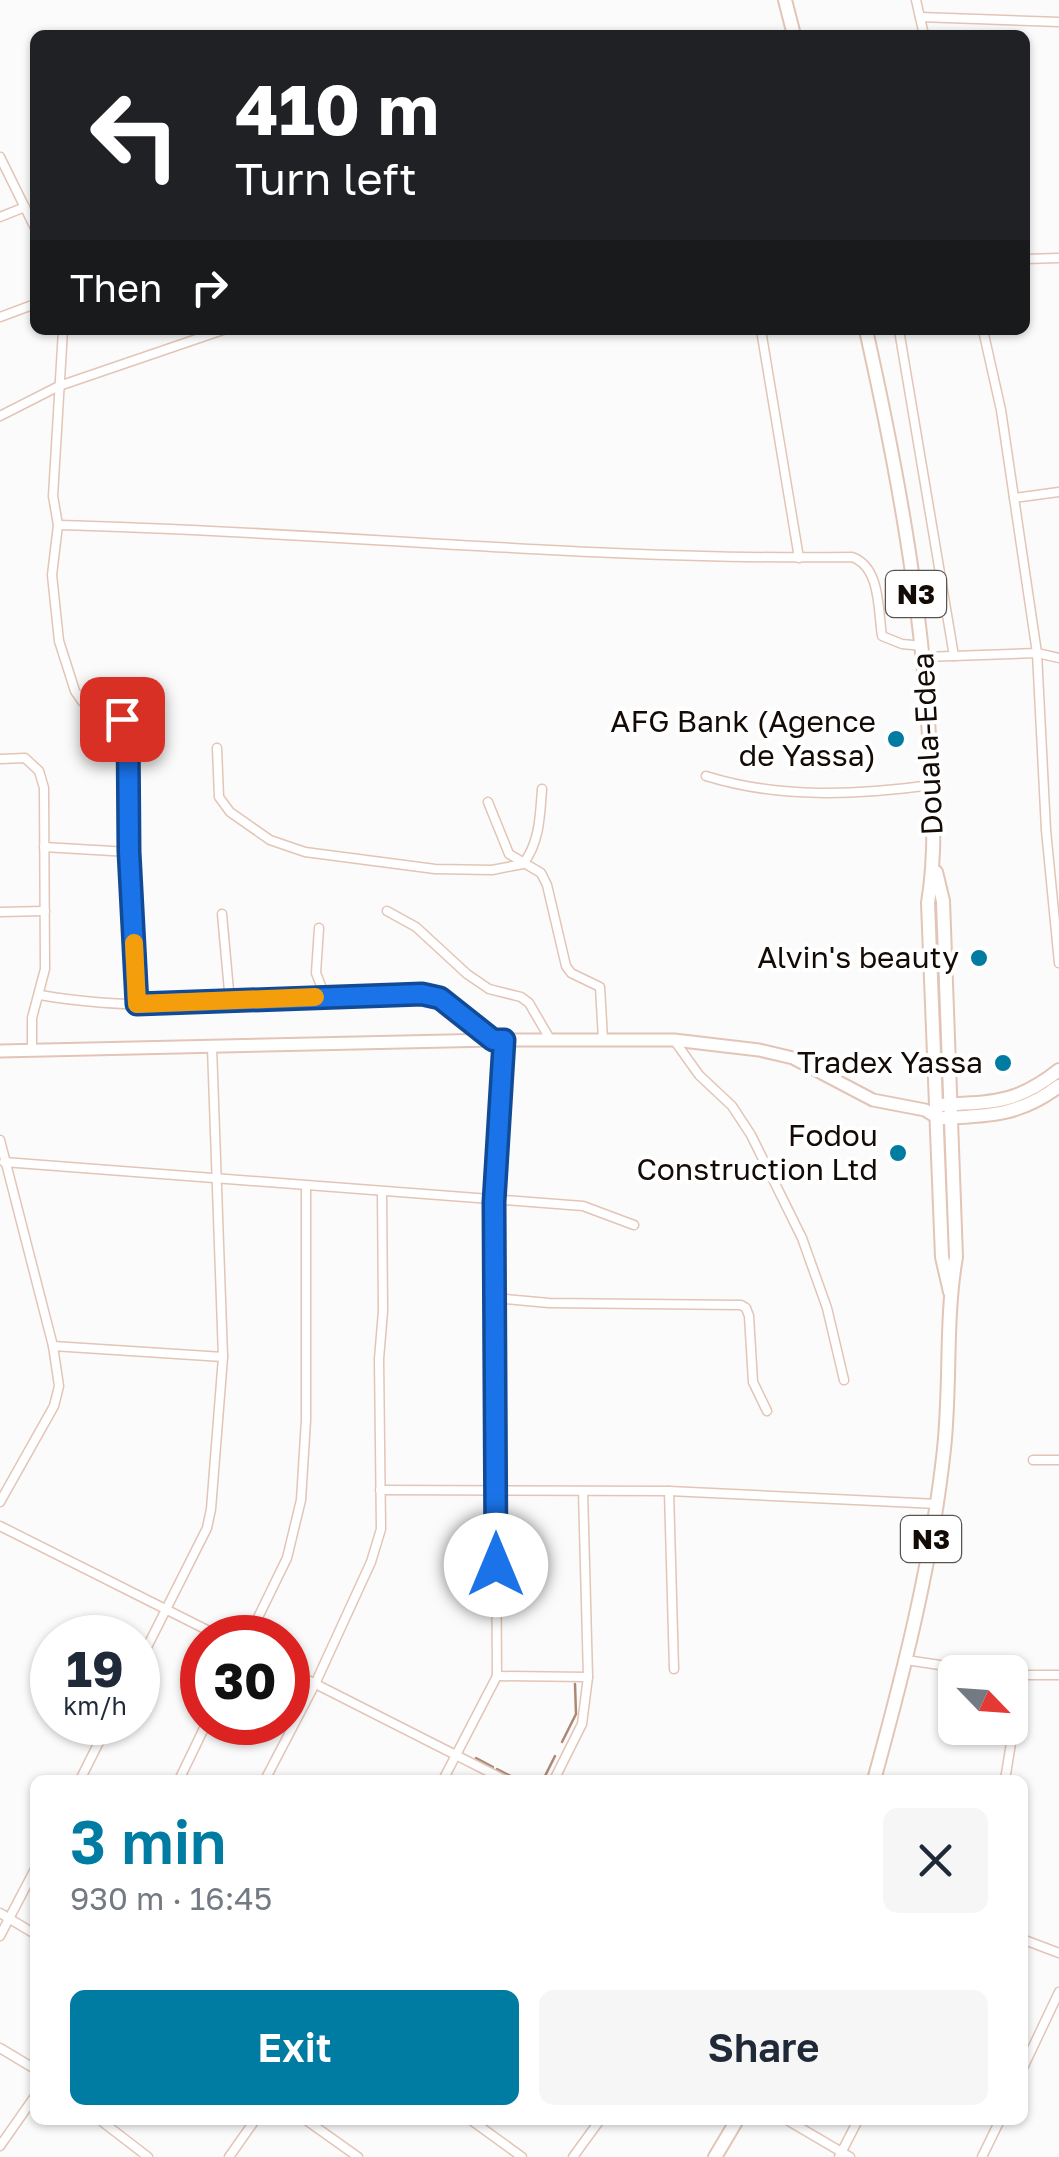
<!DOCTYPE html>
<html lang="en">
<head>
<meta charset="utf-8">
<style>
  :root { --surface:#fff; --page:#f6f6f7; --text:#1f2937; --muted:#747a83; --accent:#007ba2 }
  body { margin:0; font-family:"Golos Text",sans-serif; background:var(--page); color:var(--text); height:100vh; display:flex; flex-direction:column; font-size:38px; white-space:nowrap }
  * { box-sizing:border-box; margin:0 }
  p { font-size:32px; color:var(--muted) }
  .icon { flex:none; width:55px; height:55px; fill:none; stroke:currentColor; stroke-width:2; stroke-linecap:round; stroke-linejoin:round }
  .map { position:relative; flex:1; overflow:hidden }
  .details { position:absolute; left:30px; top:1775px; width:998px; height:350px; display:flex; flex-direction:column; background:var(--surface); border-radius:15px; box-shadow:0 2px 8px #0004 }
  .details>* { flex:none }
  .guide { position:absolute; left:30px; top:30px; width:1000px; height:305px; border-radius:15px; box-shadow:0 2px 8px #0004; background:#202124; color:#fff; overflow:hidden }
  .needle { width:65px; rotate:115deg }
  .tools { position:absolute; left:938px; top:1655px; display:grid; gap:20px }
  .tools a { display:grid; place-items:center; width:90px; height:90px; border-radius:15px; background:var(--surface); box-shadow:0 2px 8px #0004; font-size:50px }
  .speed { position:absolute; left:30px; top:1615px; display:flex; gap:20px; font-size:50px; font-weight:700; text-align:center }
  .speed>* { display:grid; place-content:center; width:130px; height:130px; border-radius:50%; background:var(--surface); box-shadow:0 2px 8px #0004; line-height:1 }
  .speed small { font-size:25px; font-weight:400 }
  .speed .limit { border:15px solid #d22; background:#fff; color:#111 }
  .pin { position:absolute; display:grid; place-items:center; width:85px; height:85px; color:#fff; margin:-42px; border-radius:20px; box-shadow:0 5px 15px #0006 }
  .me { position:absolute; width:110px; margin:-55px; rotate:0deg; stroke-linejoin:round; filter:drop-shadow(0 0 8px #0008) }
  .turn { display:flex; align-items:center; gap:35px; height:210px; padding:0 40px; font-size:45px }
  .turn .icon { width:130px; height:130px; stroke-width:2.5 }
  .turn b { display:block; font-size:70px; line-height:85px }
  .then { display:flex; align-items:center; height:95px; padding:0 40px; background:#0003; gap:20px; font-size:38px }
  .round { display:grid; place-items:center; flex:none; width:105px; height:105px; border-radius:15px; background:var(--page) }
  .head { display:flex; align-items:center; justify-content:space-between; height:170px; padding:0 40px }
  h1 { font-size:60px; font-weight:600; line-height:75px; color:var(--accent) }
  .primary-button { display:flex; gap:20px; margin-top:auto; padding:20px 40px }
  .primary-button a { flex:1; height:115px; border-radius:15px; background:var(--accent); color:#fff; font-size:40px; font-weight:600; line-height:115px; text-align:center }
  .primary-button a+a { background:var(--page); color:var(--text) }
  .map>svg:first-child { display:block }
</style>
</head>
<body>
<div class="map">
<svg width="1059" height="2157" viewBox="0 0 1059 2157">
  <rect width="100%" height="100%" fill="#fbfbfb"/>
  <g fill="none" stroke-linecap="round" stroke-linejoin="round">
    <!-- stream -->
    <g stroke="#ad8775" stroke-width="2.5">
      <path d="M562,1742l14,-28 -1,-30"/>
      <path d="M476,1758l17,9"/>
      <path d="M497,1769l21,11"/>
      <path d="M543,1780l12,-24"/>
    </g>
    <defs>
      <g id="minor">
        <path d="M916,0l8,35"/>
        <path d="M920,17l139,5"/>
        <path d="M0,157l35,71"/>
        <path d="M0,217l25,-10"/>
        <path d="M1025,259l34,-1"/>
        <path d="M0,317l35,-13"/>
        <path d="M63,330l-10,166 5,29 -6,50 7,66 16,50 7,10 5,5 35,13 6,6 1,127 8,152"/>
        <path d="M761,330l38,228"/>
        <path d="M899,330l55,326"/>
        <path d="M983,330l18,80 36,243 9,177 13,133"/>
        <path d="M0,416l59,-30 164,-56"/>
        <path d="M1014,498l45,-6"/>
        <path d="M58,525c265,6 529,36 794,32 29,10 26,54 30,79l20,8 21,2"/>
        <path d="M924,657l113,-4 22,5"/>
        <path d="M217,748l2,49 11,15 40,28 35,12 130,17 57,1 31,-6c17,-22 17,-49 19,-75"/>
        <path d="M0,759l25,-1 14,13 5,17 1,181 -13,49v31"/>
        <path d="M706,776c73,23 151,19 226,9"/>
        <path d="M488,802l21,52 32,19 6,12 19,81 5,7 29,14 3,52"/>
        <path d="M44,847l85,5"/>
        <path d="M387,911l29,16 51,47 22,15 32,8 8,6 21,36"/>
        <path d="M0,912l45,-1"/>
        <path d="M222,914l8,88"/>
        <path d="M319,928l-3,45 9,23"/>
        <path d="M40,995c124,22 256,1 382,-1 30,7 48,26 71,46"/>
        <path d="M674,1040l25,35 33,31 19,29 51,103 25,70 17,72"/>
        <path d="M0,1140l53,206 6,40 -5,20 -54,96"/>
        <path d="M4,1162l579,44 51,19"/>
        <path d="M495,1298l54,5 192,2 5,3 3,8 4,66 14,29"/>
        <path d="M53,1346l170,11"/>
        <path d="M1033,1460h26"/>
        <path d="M380,1490l289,1 268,13"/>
        <path d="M669,1491l5,178"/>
        <path d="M0,1526l223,112"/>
        <path d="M248,1638l39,-80 14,-58 5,-80v-234"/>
        <path d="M906,1660l81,12"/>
        <path d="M138,1665l69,-137 4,-19 12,-152 -11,-310"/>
        <path d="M288,1670l217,110"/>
        <path d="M1010,1675h49"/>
        <path d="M497,1676l91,1"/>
        <path d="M267,1776l48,-92 56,-122 10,-33 -2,-170 4,-48 -1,-119"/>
        <path d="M80,1780l29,-58"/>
        <path d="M179,1780l28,-58"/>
        <path d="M443,1780l54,-104 -3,-474 10,-162"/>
        <path d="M554,1780l28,-56 6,-47 -5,-186"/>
        <path d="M1005,1780l17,-104"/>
        <path d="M0,1913l35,21"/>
        <path d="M0,1936l35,-67"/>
        <path d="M1022,1939l37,14"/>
        <path d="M0,2048l35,21"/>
        <path d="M1022,2070l37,-78"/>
        <path d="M100,2120l48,37"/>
        <path d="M306,2120l52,37"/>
        <path d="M471,2120l51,37"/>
        <path d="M787,2120l63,37"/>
        <path d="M0,2146l35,-50"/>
        <path d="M229,2157l26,-37"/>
        <path d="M573,2157l27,-37"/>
        <path d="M839,2157l19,-37"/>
        <path d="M982,2157l18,-37"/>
      </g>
      <path id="secondary" d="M0,1051l493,-11h181l85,10 34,8 80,42 52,10 13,8"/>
      <g id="primary">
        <path d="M937,1105c54,-3 78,0 122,-35"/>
        <path d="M940,1118c48,-2 79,-2 119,-32"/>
      </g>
      <g id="trunk">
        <path d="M785,0l9,35"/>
        <path d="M866,330c30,134 55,269 63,406 4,56 8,111 -1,167l14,354 8,35"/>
        <path d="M874,1780c30,-109 58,-219 70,-331 7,-64 1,-129 12,-192l-13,-356 -7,-29"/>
        <path d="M715,2157l22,-37"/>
      </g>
    </defs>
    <!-- minor casing -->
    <use href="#minor" stroke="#e2c5b7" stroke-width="11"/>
    <!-- secondary casing -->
    <use href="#secondary" stroke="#e2c5b7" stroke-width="15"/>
    <!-- primary casing -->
    <use href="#primary" stroke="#e2c5b7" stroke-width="16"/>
    <!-- trunk casing -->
    <use href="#trunk" stroke="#e2c5b7" stroke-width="16"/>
    <!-- minor -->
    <use href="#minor" stroke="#fff" stroke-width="8"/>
    <!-- secondary -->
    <use href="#secondary" stroke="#fff" stroke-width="11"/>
    <!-- primary -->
    <use href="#primary" stroke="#fff" stroke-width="12"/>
    <!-- trunk -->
    <use href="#trunk" stroke="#fff" stroke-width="12"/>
  </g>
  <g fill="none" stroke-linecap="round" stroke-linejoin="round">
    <defs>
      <path id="route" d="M122,719l6,7 1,126 8,152 285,-10 18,4 53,42h11l-10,162 2,363"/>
    </defs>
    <!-- route casing -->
    <use href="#route" stroke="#114b97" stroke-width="25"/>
    <!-- route -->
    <use href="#route" stroke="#1a73e8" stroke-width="18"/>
    <!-- slow -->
    <path stroke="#f59e0b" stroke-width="18" d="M134,943l3,61 178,-7"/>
  </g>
  <!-- markers -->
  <g fill="#007ba2" stroke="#fff" stroke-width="4">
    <circle cx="896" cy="739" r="10"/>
    <circle cx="979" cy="958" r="10"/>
    <circle cx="1003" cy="1063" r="10"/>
    <circle cx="898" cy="1153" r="10"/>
  </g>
  <g text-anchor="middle" stroke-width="8" stroke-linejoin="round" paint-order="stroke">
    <!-- shield labels -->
    <g fill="#fff" stroke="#5a5451" stroke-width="2.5">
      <rect x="886" y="571" width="60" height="46" rx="8"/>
      <rect x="901" y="1516" width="60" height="46" rx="8"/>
    </g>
    <g font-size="28" font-weight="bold" fill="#140b06">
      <text x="916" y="604">N3</text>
      <text x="931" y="1549">N3</text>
    </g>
    <!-- poi labels -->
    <g font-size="30" fill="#140b06" stroke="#fff" text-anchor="end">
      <text x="876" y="732">AFG Bank (Agence<tspan x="876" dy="34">de Yassa)</tspan></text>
      <text x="959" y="968">Alvin's beauty</text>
      <text x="983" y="1073">Tradex Yassa</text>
      <text x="878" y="1146">Fodou<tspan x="878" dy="34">Construction Ltd</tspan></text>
    </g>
    <!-- street labels -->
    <g font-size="30" fill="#140b06" stroke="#fff">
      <text transform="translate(928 744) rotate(-93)" y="10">Douala-Edea</text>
    </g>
  </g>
</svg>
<div class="tools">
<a><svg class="needle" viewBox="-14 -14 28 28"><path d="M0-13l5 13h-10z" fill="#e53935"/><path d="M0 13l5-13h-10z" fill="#747a83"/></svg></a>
</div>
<div class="speed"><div>19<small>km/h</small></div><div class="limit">30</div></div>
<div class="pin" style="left:122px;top:719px;background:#d93025"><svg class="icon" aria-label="arrive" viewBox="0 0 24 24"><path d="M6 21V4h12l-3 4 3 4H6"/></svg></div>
<svg class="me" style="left:496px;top:1565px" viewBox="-20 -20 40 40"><circle r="19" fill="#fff"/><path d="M0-13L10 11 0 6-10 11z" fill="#1a73e8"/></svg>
<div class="guide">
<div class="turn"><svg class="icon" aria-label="left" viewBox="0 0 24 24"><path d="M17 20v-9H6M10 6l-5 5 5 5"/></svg><div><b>410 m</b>Turn left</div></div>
<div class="then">Then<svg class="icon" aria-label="right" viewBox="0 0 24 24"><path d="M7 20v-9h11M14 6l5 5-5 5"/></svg></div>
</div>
<section class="details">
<div class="head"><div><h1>3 min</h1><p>930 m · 16:45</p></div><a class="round"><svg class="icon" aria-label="close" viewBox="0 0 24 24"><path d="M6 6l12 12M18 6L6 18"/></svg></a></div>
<div class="primary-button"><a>Exit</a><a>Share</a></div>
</section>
</div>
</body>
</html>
